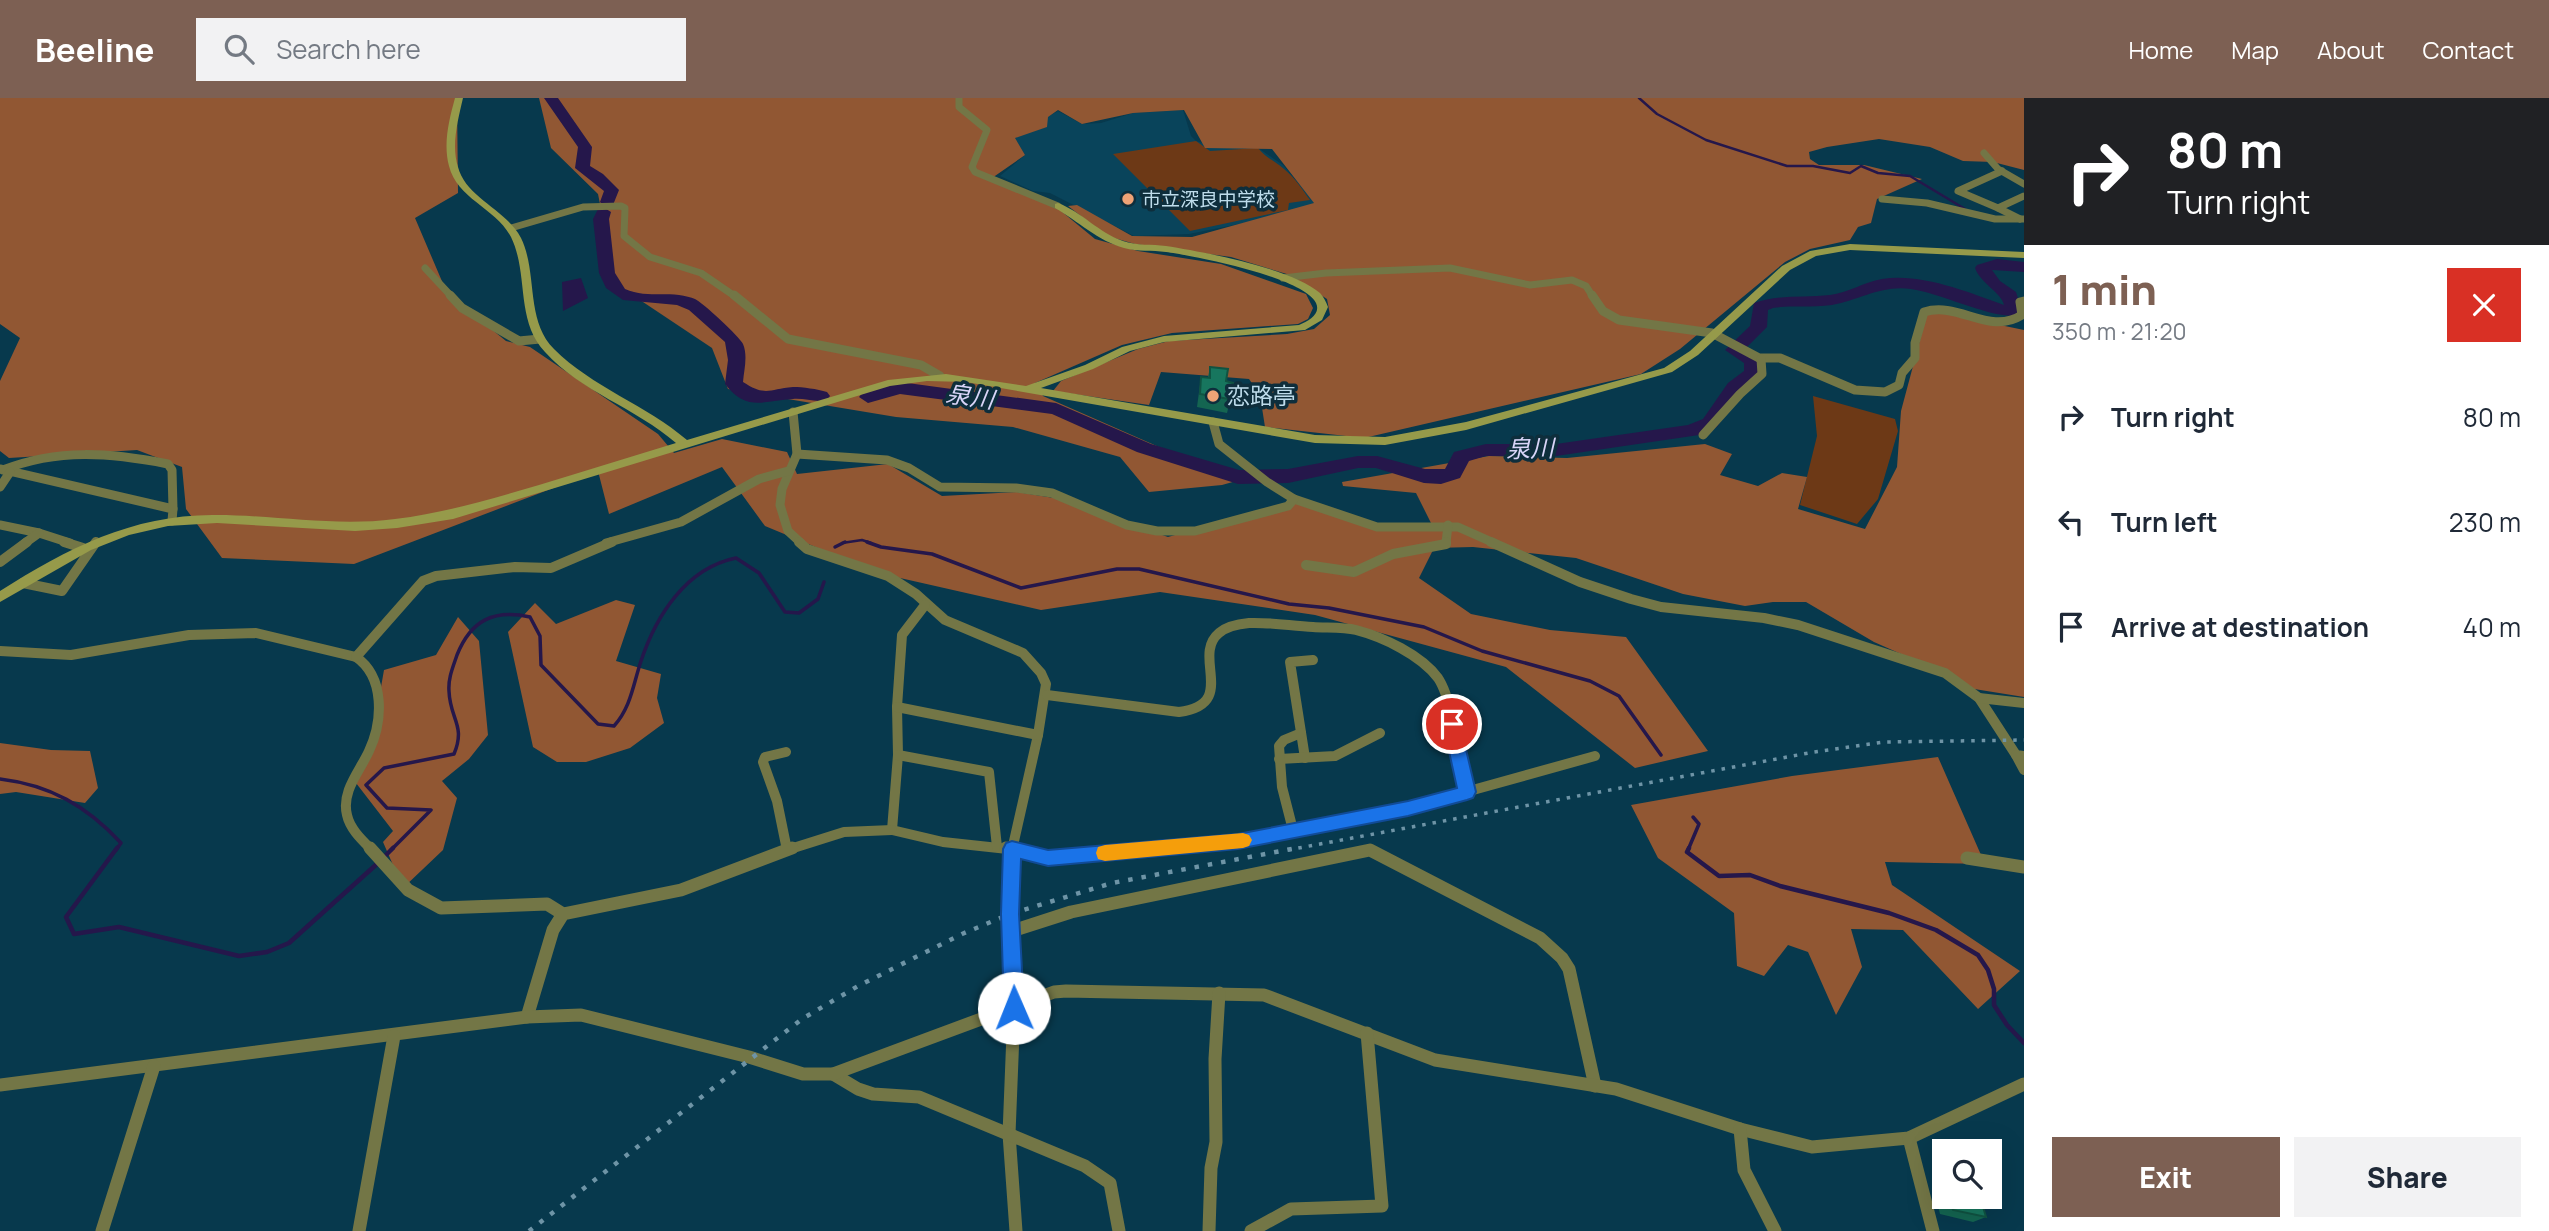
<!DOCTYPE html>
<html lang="en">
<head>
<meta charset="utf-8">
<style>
  :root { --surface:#fff; --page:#f2f2f3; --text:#1f2937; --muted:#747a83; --accent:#7d6053 }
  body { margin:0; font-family:Manrope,"Noto Sans JP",sans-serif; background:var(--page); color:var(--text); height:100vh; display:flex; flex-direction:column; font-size:26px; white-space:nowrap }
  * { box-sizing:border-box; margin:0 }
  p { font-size:23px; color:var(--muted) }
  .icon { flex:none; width:38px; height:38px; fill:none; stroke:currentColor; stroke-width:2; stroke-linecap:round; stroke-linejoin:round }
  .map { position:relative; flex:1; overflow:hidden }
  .details { display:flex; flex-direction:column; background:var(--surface); width:525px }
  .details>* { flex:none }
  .guide { background:#202124; color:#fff; overflow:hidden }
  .fabs { position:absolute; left:1932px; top:1041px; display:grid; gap:14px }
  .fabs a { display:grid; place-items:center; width:70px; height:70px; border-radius:0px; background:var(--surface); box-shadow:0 7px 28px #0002; font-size:35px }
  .pin { position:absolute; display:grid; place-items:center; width:60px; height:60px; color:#fff; margin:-30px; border:4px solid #fff; border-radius:50%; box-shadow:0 2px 7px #0007 }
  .me { position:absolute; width:77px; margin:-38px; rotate:359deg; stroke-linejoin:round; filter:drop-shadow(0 0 5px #0008) }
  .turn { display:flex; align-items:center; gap:24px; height:147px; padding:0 28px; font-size:32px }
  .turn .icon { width:91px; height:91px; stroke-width:2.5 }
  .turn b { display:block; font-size:49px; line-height:60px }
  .round { display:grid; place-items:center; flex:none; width:74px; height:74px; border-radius:0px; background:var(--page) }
  .headline { display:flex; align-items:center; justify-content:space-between; height:119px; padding:0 28px }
  h1 { font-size:42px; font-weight:800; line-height:52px; color:var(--accent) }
  .button { display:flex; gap:14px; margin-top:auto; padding:14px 28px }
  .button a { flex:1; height:80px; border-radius:0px; background:var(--accent); color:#fff; font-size:28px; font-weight:800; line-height:80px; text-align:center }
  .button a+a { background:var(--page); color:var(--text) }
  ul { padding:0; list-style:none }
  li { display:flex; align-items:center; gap:21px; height:105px; padding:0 28px }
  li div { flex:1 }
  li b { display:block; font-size:26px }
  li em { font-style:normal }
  header { display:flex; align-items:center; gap:42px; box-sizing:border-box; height:98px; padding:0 35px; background:var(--accent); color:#fff }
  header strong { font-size:33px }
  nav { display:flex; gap:38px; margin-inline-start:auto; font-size:24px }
  .search { width:490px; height:63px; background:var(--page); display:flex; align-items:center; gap:18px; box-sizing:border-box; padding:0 24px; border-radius:0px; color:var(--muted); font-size:26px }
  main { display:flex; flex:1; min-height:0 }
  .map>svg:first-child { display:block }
</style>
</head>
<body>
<header>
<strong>Beeline</strong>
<div class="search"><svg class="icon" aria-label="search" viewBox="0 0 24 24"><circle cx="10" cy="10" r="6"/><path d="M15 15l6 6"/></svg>Search here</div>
<nav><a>Home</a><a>Map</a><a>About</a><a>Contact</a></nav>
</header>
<main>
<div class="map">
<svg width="2024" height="1133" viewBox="0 0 2024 1133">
  <rect width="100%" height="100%" fill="#07394d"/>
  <!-- built -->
  <path fill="#09445b" d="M1183,12l8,26 5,5 18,5 44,2 25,17 32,38 -41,14 -85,17 -55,2 -84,-43 -17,-2 -33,-15 25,-21 -11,-17 32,-11 1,-10 11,-6 24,13 19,-1 32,-10z"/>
  <!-- green -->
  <g fill="#6d3916">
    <path d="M1196,43l14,10 48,-3c8,10 17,13 26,21 11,9 18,20 26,31l-21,3 -1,7 -98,21 -77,-77z"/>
    <path d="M1813,298l82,23 3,12 -20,68 -21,25 -57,-19 17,-69z"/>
  </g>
  <!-- forest -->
  <g fill="#915733">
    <path d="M0,0h457l1,95 -43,25 32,75 59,48 24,6 128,87 16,19 48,-14 65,13 10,22 91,-10 54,32 75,-4 37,6 114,39 125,-35 84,25 55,-2 -16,-32 -73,-7 -1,-4 147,-26 78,2 138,-14 27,10 -12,21 38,11 24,-13 25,4 -9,32 67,20 32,-62 4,-56 27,-101 96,20v367l-56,-9 -42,-23 -52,-23 -68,-40h-33l-28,4 -62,-12 -107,-36 -103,-11 -39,1 -15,30 52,36 79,16 76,7 82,114 -73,17 -129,-101 -191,-52 -155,-23 -119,18 -163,-37 -113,-47 -43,-59 -113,47 -11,-43 -244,93 -132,-6 -36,-49 -4,-42 -45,-17 -128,8 -9,-7v-70l20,-43 -20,-14z"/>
    <path d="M539,0h1485v72l-31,-8 -30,-1 -33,-14 -51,-8 -52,8 -18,5 1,7 9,6h45l58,14 -45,20 -6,24 -13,4 -8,13 -40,9 -25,13 -105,87 -39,25 -277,64 -99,-11 -5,-32 -11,-16 -88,-7 -12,33 -96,-14 8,-10 77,-32 31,-8 118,-7 27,-5 16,-14 -3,-16 -37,-24 -59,-18 -96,-13 -28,-8 -39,-30 9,-1 55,31 60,1 122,-34 -42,-54 -67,-1 -21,-38 -51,3 -51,11 -24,-14 -10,7 -1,10 -32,11 10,17 -33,23 63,28 40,33 43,12 83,13 85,30 7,14 -5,11 -10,5 -126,9 -50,12 -87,38 8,13 116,51 71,22 17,9 -25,7 -73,7 -29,-35 -107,-30 -117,-10 -168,-28 -16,-41 -96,-64 -18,-90 -47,-46z"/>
    <path d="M616,502l19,5 -19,56 45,13 -4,24 7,25 -34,25 -44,14h-29l-24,-15 -25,-115 27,-29 21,21z"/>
    <path d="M458,519l21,24 9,94 -19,24 -27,22 15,17 -14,52 -40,38 -20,-46 10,-11 -37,-48 15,-39 13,-74 52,-15z"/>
    <path d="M0,645l51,7 39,1 8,37 -13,15 -69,-11 -16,2z"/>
    <path d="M1938,659l47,107 -100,-2 7,23 128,86 -42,38 -75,-79 -52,-1 11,38 -26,48 -28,-63 -20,-7 -24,31 -27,-10 -3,-53 -76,-55 -27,-53 161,-29z"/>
  </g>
  <!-- water -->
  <path fill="#25174b" d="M581,180l7,20 -25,13 -1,-29z"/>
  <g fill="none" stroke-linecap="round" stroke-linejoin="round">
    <!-- stream-far2 -->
    <g stroke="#25174b" stroke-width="2.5">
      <path d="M1639,0l18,16 49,26 81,26h26l37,7 11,-7 17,7 32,3 55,33"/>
      <path d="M842,445l20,-3 9,3"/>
    </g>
    <!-- stream-far1 -->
    <g stroke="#25174b" stroke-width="3.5">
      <path d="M867,444l14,5 51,7 89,34 96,-19h22l150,35 40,4 95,19 58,24 108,30 29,15 42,59"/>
      <path d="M835,449l10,-5"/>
      <path d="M0,681c50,6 87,27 121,64l-5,7"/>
      <path d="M391,752l40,-40 -44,-2 -21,-23 18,-17 70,-14c12,-29 -4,-34 -5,-63 -1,-13 4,-24 8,-36 14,-35 37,-46 73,-38l10,19 1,29 57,59 16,2c17,-19 19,-41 27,-65 15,-45 45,-93 95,-103l23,15 26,39 14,1 19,-14 6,-17"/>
      <path d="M1688,752l11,-26 -6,-7"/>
    </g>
    <!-- stream -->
    <g stroke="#25174b" stroke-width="4.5">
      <path d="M117,750l-51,69 8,17 45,-7 120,29 28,-4 22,-9 89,-80"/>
      <path d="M1689,750l-2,4 32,24 31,-1 30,11 109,27 47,17 42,25 10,15 6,19v16l13,20 17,18"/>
      <path d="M383,760l10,-10"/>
    </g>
    <!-- river -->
    <g fill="#25174b" fill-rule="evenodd">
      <path d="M544,0h14l34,49 -2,19 13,8 16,16 -6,15h-10l-3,-3 4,-11 -29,-23 3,-21z"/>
      <path d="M603,109l8,5 -2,7 6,54 10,16c18,8 36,4 54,6 6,1 12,2 16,4 7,3 45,38 48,45 5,12 1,26 0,38 23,15 26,7 50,5 10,0 24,2 34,5l3,4 -3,4c-11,3 -22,-2 -34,-1 -28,1 -46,14 -68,-15l3,-24 -3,-18 -36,-32 -12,-5 -54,-5 -17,-12 -7,-15 -6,-54 5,-10z"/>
      <path d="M1997,161l27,3v10l-32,-2 8,11 16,11 6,19 -2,4c-24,6 -79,-22 -109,-26 -30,-4 -51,11 -79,16 -20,3 -40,0 -59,3l-5,2 -1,17 -22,22 14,8 3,16 -21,18 -24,36 -18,8 -143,21h-70l-17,5 -9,17 -19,6 -17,-1 -48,-15h-18l-70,15 -50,1 -101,-32 -85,-38 -152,-20 -32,9 -9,-6c9,-11 27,-12 41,-15l156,21 95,41 88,26 49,-1 70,-13h19l48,13h20l9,-17 32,-8h70l132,-19 15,-6 25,-36 16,-12v-8l-19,-13 25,-24 4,-23c25,-9 50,-5 76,-8 18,-2 34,-13 52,-16 40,-6 85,13 122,26 -3,-13 -23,-21 -29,-37l2,-3z"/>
    </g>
    <!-- street-far3 -->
    <g stroke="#737646" stroke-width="7">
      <path d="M959,0v9l28,23 -15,37 3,5 83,34"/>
      <path d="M1984,55l14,16 26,15"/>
      <path d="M1882,101l45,4 68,16h29"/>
      <path d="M1998,110l-40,-17 44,-20"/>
      <path d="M2020,121l-22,-11 26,-12"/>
      <path d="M511,130l72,-21 38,-1 4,2 -1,28 26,21 51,16 35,24"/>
      <path d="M425,170l27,29"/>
      <path d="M1283,180l43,-5 124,-5 80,17 42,-5 14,6 7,11"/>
    </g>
    <!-- street-far2 -->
    <g stroke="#737646" stroke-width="9">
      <path d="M450,197l12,13 57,33 21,-2"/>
      <path d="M734,197l54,44 133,26 19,11"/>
      <path d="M1592,197l11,16 16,9 93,13 47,25h21l75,32 30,2 14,-7 3,-12 13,-15v-15l9,-31c35,-11 65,24 98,3l-2,-13 4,-1"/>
      <path d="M793,314l4,42 -15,35 -2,16 8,26 13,12"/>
      <path d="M1213,324l6,22 48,38 27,17 83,28h81l36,16"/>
      <path d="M1703,337l37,-41 22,-20 -1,-15"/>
      <path d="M797,356l90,6 22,8 31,19 76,1 36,5 75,32 30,6h38l93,-25 6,-7"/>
      <path d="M0,371l173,40 -1,12"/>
      <path d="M3,372c55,-22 108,-17 165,-6l4,6 1,39"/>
      <path d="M0,389l10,-15"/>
      <path d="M0,427l39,8 31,10"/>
      <path d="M25,445l14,-10"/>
      <path d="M606,445l75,-21 78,-43 29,-8"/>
      <path d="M1446,445l2,-18"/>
    </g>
    <!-- street-far1 -->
    <g stroke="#737646" stroke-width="10">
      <path d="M64,444l19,6"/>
      <path d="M799,444l8,7 81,27 28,18 29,26 78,33 18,20 5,11 -8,51 -26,115"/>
      <path d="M1491,444l89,40 51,17 30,8 103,11 34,7 147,48 34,25 37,57 8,1"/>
      <path d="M0,464l27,-20"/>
      <path d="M1306,467l48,7 39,-18 53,-10v-2"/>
      <path d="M23,485l39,8 34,-49"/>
      <path d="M925,507l-23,30 -5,72 1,48 -6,75 51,12 74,8"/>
      <path d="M0,553l71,4 118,-20 67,-2 100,24c29,20 27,64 13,94 -9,20 -28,40 -22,64 3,14 15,25 25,35"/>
      <path d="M356,559l67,-76 13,-5 79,-9 36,1 61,-26"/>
      <path d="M1047,597l132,17c60,-8 12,-56 40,-79 8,-7 19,-9 30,-10 20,-1 43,3 64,4 13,1 30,0 43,3 27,7 65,25 82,48 15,22 23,86 29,114"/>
      <path d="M1979,600l45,5"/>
      <path d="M897,609l141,28"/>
      <path d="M786,654l-21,5 -2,5 14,39 10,49"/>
      <path d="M898,657l91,17 8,75"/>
      <path d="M2016,657l8,15"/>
      <path d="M1305,660l-15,-96 23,-2"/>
      <path d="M1279,661l56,-3 45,-23"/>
      <path d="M1293,732l-11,-43 -3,-41 5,-6 17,-7"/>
      <path d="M787,752l57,-18 48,-2"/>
      <path d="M1136,752l102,-9 170,-33 187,-52"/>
    </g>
    <!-- street -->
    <g stroke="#737646" stroke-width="13">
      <path d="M370,750l38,42 33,18 106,-4 16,10"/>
      <path d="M1006,750l42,10 107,-10"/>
      <path d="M1012,750l-2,66 4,94 -5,126 7,97"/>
      <path d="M1967,760l57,9"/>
      <path d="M1012,833l59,-19 299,-62 170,88 22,20 7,11 26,117"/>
      <path d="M527,919l26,-87 10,-16 118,-24 111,-42"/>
      <path d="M833,976l25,15 15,5 46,3 166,69 25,17 9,48"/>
      <path d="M0,987l527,-68 54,-2 168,42 54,17h30l221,-82 12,-1 198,4 171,65 181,29 124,40 72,18 97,-9 115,-54"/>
      <path d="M1740,1031l4,41 31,61"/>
      <path d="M1909,1040l24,93"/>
      <path d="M102,1133l52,-165"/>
      <path d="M359,1133l35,-195"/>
      <path d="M1209,1133l2,-63 5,-26 -1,-83 4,-66"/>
      <path d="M1251,1133l40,-22 91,-3 -15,-173"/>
    </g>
    <!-- secondary -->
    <path fill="#969a4a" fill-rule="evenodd" d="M455,0h8c-5,22 -12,47 -5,69 8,31 48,42 63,71 17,35 4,82 33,111 38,38 92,56 133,91l201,-60 58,-6 80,12 59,-21 37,-18 42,-11 135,-11c10,-4 22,-11 17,-22 -13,-26 -121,-47 -150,-51 -14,-2 -28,0 -42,-4 -26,-7 -46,-27 -69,-40v-4l3,-1c24,9 41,30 65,38 14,5 29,3 43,5 38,6 125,22 154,47 4,4 6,9 8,14l-6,13 -17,10 -141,12 -34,9 -37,18 -52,19 274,47 70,2 81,-15 198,-54 26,-17 92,-85 28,-15 40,-7 174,8v6l-174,-8 -34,6 -26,14 -92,85 -26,17 -206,58 -81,15 -70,-2 -349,-61 -39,-1 -37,5 -437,133 -56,9 -42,3 -138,-8 -49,3 -39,9 -38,15 -91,52v-11c68,-43 134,-77 216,-76 60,0 119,12 179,4 50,-6 96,-20 144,-34 46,-14 91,-28 137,-42 -40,-35 -95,-51 -131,-91 -30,-32 -16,-78 -34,-115 -15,-29 -54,-38 -62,-71 -6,-22 0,-46 6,-68z"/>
    <!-- rail-far1 -->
    <path stroke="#6e94a6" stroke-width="3.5" stroke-dasharray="3.5 7" stroke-linecap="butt" d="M1288,752l526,-98 70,-10 140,-2"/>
    <!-- rail -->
    <path stroke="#6e94a6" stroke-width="4.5" stroke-dasharray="4.5 9" stroke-linecap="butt" d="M529,1133l273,-212 56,-33 104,-52 48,-20 102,-31 185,-35"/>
  </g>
  <!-- wall -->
  <g fill="#146551">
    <path d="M1210,269l16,14 5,16 -4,16 -30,-6 4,-30h7z"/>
    <path d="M1944,1096v3h23l19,20 -13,5 -33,-8 -4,-16z"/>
  </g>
  <!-- building -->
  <g fill="#17765e" stroke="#105342" stroke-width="2">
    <path d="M1210,269l18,2 -2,12 7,2 -4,16 -29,-5 1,-17 9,1z"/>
    <path d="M1949,1099h18l14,3 5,17 -33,-7z"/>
  </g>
  <!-- route -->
  <path fill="#1a73e8" stroke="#114b97" stroke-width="2" d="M1452,619l5,2 3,5 16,68 -3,6 -6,2 -59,16 -170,33 -190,17 -27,-7 -2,55 5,94 -3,6 -7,3 -7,-3 -3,-6 -3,-94 2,-65 3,-6 6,-2 36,9 190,-16 170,-33 49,-13 -14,-64 3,-5z"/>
  <!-- slow -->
  <path fill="#f59e0b" d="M1243,735l6,2 3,5 -3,6 -6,2 -138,13 -7,-2 -2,-6 2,-6 7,-2z"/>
  <!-- markers -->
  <g fill="#efa376" stroke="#0e2e3c" stroke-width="2.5">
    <circle cx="1128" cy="101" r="7"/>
    <circle cx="1213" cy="298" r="7"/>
  </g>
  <g text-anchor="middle" stroke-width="7" stroke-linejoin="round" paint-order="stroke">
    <!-- far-poi labels -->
    <g font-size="19" fill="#bedceb" stroke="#0e2e3c" text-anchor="start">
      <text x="1142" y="108">市立深良中学校</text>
    </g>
    <!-- poi labels -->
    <g font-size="23" fill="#bedceb" stroke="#0e2e3c" text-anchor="start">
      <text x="1227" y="306">恋路亭</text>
    </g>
    <!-- water labels -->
    <g font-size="24" font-style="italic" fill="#d9d5f8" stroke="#0e2e3c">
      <text transform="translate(970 299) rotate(8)" y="8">泉川</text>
      <text transform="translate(1530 351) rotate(-1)" y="8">泉川</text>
    </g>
  </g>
</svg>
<div class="fabs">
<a><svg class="icon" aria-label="search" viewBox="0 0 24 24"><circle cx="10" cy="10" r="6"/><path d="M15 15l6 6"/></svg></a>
</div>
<div class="pin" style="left:1452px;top:626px;background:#d93025"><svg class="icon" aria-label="arrive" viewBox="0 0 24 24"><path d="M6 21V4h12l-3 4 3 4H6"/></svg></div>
<svg class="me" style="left:1014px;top:910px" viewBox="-20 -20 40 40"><circle r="19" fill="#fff"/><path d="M0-13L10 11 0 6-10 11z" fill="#1a73e8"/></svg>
</div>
<section class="details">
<div class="guide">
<div class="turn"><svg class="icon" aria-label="right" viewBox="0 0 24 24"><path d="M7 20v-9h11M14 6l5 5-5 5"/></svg><div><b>80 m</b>Turn right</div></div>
</div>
<div class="headline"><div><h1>1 min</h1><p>350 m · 21:20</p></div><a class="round" style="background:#d93025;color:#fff"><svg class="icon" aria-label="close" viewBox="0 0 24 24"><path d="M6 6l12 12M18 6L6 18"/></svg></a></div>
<ul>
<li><svg class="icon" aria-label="right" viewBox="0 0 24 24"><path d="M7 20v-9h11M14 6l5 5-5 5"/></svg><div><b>Turn right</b></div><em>80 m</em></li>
<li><svg class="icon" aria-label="left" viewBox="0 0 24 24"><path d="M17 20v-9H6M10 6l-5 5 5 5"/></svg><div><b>Turn left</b></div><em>230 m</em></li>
<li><svg class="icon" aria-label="arrive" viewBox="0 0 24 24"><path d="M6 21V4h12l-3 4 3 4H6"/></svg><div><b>Arrive at destination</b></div><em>40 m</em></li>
</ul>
<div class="button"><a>Exit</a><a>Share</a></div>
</section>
</main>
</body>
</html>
